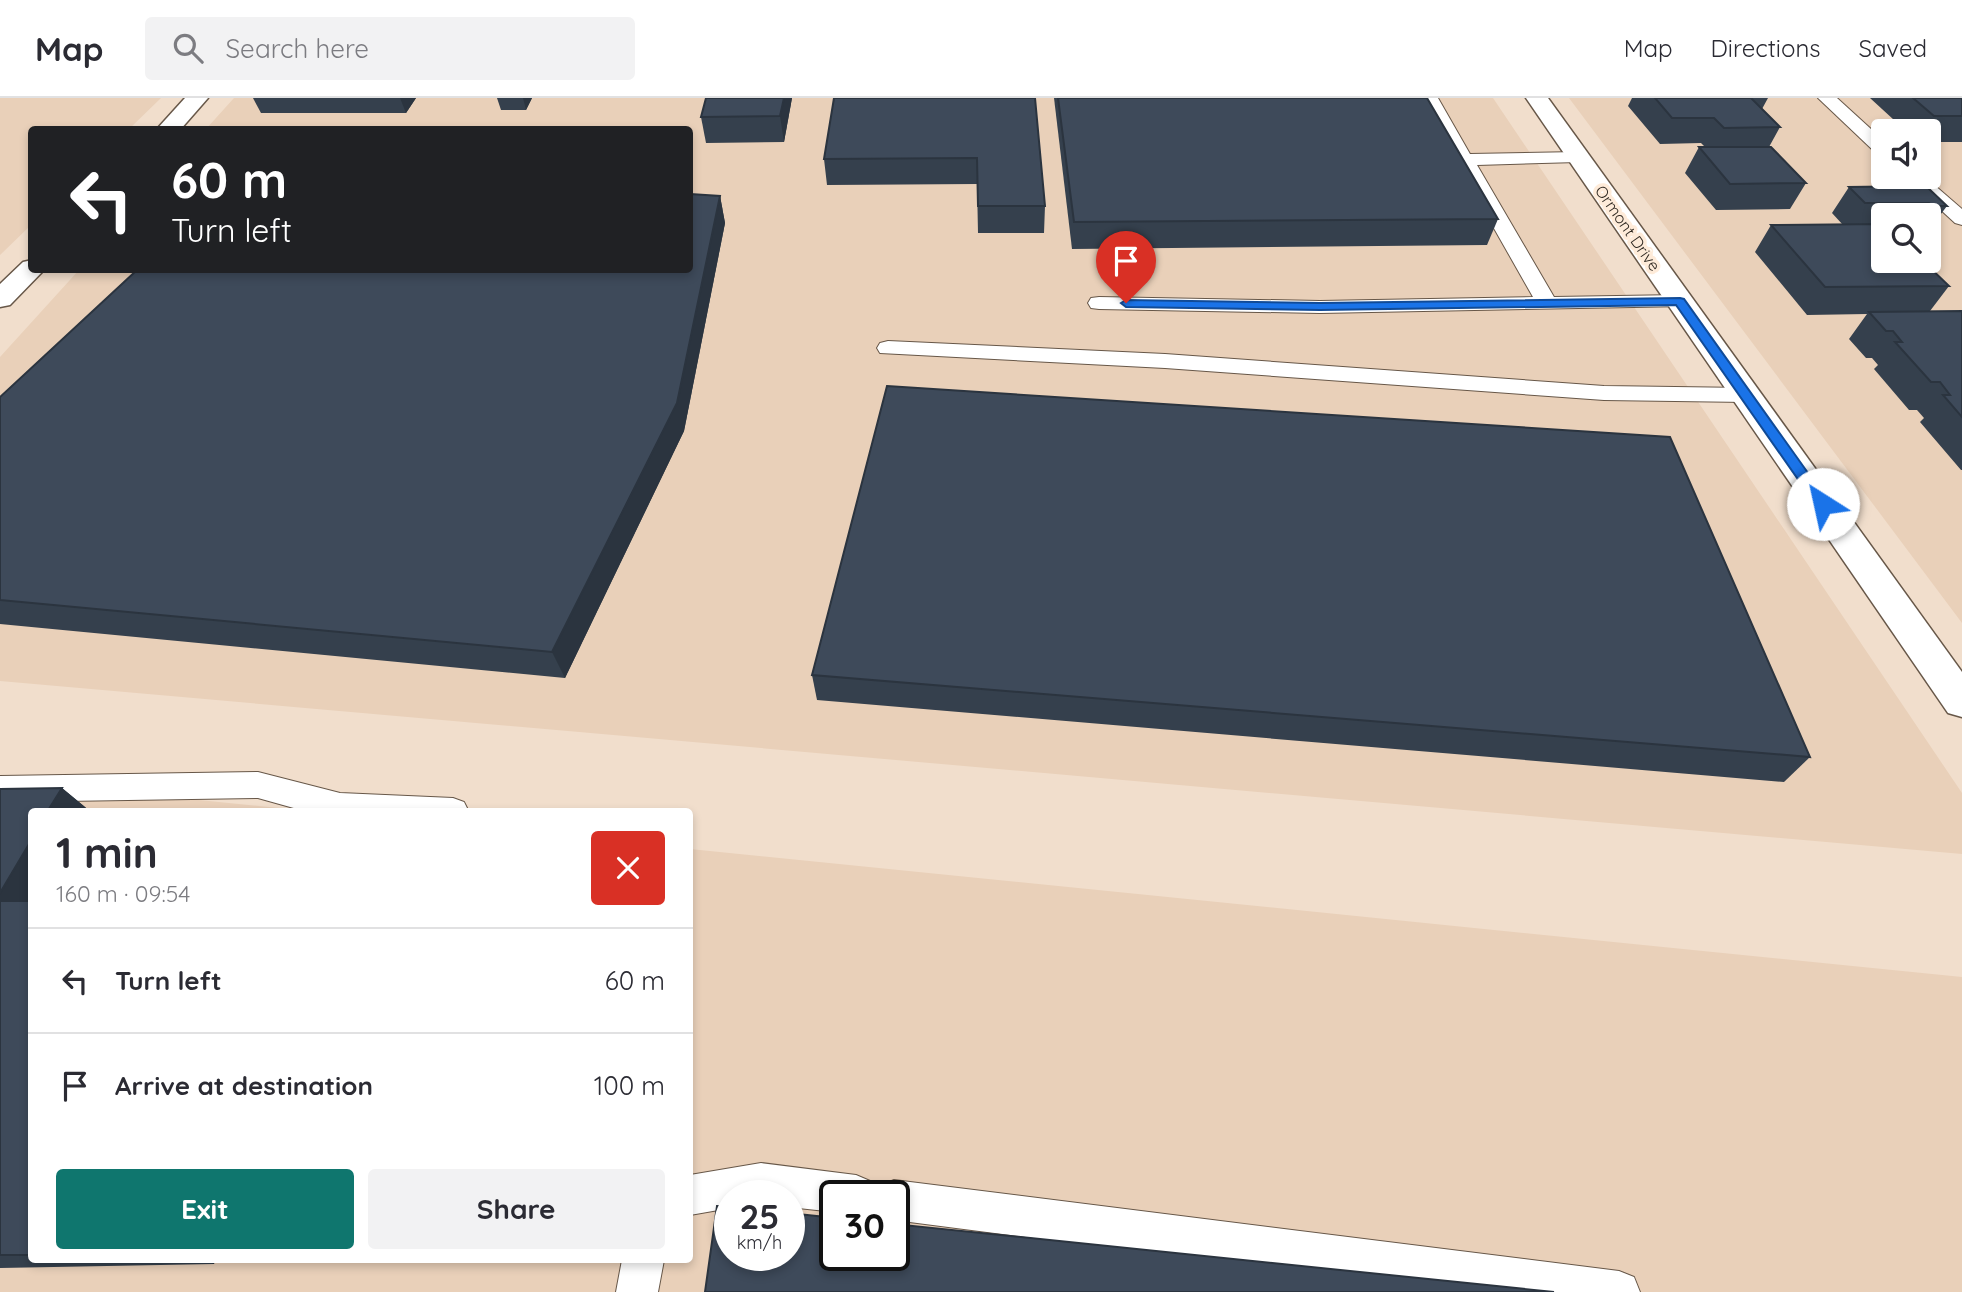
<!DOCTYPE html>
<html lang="en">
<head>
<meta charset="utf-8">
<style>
  :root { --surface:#fff; --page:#f2f2f3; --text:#2b2b33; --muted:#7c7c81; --line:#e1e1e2; --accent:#0f766e }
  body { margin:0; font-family:Quicksand,sans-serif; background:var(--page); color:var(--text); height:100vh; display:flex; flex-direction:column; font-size:26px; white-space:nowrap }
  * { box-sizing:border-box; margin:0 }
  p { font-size:23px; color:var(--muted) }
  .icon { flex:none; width:38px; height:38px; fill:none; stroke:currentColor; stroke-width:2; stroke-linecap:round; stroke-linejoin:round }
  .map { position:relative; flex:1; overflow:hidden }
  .side { position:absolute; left:28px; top:710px; width:665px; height:455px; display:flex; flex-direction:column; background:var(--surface); border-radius:7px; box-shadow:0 4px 10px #0003 }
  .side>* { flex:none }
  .banner { position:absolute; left:28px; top:28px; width:665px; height:147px; border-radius:7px; box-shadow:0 4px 10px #0003; background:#202124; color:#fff; overflow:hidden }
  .controls { position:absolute; left:1871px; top:21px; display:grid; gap:14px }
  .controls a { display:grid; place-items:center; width:70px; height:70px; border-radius:7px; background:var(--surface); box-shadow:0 4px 10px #0003; font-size:35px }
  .speed { position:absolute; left:714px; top:1082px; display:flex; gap:14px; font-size:35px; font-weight:700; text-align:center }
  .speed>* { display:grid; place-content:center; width:91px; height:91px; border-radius:50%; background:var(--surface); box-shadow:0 4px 10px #0003; line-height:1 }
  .speed small { font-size:18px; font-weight:400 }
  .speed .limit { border:4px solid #111; border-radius:10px; background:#fff; color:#111 }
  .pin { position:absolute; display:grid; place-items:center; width:60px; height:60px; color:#fff; margin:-72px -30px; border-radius:50% 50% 50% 0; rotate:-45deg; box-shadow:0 0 7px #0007 }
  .pin .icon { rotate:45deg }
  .me { position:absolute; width:77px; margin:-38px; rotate:325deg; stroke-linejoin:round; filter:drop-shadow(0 0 5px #0008) }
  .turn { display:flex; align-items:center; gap:24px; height:147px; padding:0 28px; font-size:32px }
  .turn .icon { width:91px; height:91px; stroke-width:2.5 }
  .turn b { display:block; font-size:49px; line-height:60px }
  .round { display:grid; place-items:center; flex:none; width:74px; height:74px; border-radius:7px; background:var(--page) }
  .head { display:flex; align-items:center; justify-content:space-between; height:119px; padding:0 28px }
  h1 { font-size:42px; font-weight:700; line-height:52px }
  .button { display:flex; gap:14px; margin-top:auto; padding:14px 28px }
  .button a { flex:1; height:80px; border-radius:7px; background:var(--accent); color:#fff; font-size:28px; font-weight:700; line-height:80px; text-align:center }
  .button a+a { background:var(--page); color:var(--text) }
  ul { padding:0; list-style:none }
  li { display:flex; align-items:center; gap:21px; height:105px; padding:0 28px; border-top:2px solid var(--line) }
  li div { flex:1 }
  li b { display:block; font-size:26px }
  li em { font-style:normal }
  header { display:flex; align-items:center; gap:42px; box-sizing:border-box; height:98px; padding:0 35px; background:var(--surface); border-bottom:2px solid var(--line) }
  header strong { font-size:33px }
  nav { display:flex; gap:38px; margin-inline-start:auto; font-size:24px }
  .search { width:490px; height:63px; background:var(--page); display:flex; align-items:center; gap:18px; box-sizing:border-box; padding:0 24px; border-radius:7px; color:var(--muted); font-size:26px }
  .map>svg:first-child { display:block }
</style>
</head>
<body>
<header>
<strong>Map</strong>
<div class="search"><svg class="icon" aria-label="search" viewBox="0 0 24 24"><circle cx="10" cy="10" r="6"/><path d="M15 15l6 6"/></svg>Search here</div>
<nav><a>Map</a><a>Directions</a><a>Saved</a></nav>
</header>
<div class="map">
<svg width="1962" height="1194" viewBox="0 0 1962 1194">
  <rect width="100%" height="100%" fill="#f1decc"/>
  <!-- built -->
  <g fill="#e9d0b9" fill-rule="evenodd">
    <path d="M0,0h161l-32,31 -97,1 -1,95 -31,30z"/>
    <path d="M234,0h1259l469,695v61l-1962,-173v-324l79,-87h611v-140l-484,-1z"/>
    <path d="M1569,0h393v525zM1883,33h45v46h-45zM1883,117h45v46h-45z"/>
    <path d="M0,682l319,32h-287v448h658v-411l1272,128v315h-1962zM730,1097h59v60h-59zM835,1097h59v60h-59z"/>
  </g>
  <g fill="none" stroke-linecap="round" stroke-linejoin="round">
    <defs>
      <g id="service">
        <path d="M1420,0h18l32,56 108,-2 9,5 -9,5 -101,3 77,132 126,-2 8,1 3,5 -3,5 -368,7 -221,-4 -8,-1 -3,-5 3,-5 8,-1 221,4 213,-4z"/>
        <path d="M1818,0h19l46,42v15l-6,-1z"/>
        <path d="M1905,79h20l37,32v16l-7,-2z"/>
        <path d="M888,243l277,13 439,32 142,2 8,2 4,5 -4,5 -8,2 -142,-2 -439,-32 -285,-15 -3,-5 3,-5z"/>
        <path d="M258,674l82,21 113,5 11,4 5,10h-161l-50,-14 -258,4v-26z"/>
        <path d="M761,1065l95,12 14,6 6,14 4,-9 14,-6 725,91 15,6 6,15h-187l-559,-72v-25h-59v17l-46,-5v-12h-59v13l-40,7v-40z"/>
        <path d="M622,1162h42l-6,32h-42z"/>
      </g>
      <g id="minor">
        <path d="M185,0h23l-28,32h-24z"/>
        <path d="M1526,0h22l414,574v45l-14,-4z"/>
        <path d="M32,162v10h12l-34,35 -10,2v-23l23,-22z"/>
      </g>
    </defs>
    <!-- service casing -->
    <use href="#service" stroke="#675748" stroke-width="2"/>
    <!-- minor casing -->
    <use href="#minor" stroke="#675748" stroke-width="3"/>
    <!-- service -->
    <use href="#service" fill="#fff" fill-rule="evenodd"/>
    <!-- minor -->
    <use href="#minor" fill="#fff" fill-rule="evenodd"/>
  </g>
  <!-- wall -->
  <g fill="#35404d">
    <path d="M253,0h163l-10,15h-145z"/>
    <path d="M497,0h35l-6,12h-25z"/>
    <path d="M706,0h86l-8,44 -78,1 -5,-26z"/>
    <path d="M1035,0l10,108 -1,27h-66l-1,-49 -150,1 -3,-26z"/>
    <path d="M1054,0h373l71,121 -11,26 -415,4z"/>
    <path d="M1632,0h136l-6,11 18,18 -11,20 37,36 -16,26 -74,1 -31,-37 14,-26h6l-4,-4 -41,1 -32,-38z"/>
    <path d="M1870,0h92v44h-34v-11h-22z"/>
    <path d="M1849,89l98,19 -19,25v-16h-45v46l66,25 -19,25h32v159h-1l-41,-48 4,-4 -7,-8h-8l-35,-41 4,-4 -6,-7h-6l-17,-19 18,-25 -60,1 -52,-63 16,-27h72l-11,-12z"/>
    <path d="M720,98l5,27 -41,208 -119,247 -565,-54v-227z"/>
    <path d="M812,577l998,82 -26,25 -967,-82z"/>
    <path d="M62,690l29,24h-59v448h183l-1,4 -214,4v-479z"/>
  </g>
  <!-- shaded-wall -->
  <g fill="#2b343f">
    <path d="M400,0h16l-10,15z"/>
    <path d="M523,0h9l-6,12z"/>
    <path d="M784,0h8l-8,44 -4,-26z"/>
    <path d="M720,98l5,27 -41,208 -119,247 -13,-26z"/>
    <path d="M62,690l29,24h-44z"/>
    <path d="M32,741v79l-32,-13v-12z"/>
    <path d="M204,1162h11l-1,4z"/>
  </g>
  <!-- building -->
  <g fill="#3e4a5a" stroke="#2b343f" stroke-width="2">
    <path d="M706,0h78l-4,18 -79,1z"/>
    <path d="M834,0h201l10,108h-67l-1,-48 -153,1z"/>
    <path d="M1058,0h369l71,121 -424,3z"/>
    <path d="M1655,0h96l29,29 -56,1 -10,-10h-42z"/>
    <path d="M1913,0h49v18h-28z"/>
    <path d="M1699,49h72l35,36 -76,1z"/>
    <path d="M1926,88l21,20h-14l-4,-3h-64l-16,-16z"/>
    <path d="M690,96l30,2 -43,207 -125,249 -552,-52v-203l137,-127h553z"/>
    <path d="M1883,126v37h40l26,25 -124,1 -54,-62z"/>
    <path d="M1962,213v106l-19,-22h7l-10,-13h-9l-36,-40h7l-9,-11h-7l-17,-19z"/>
    <path d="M887,288l783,51 140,320 -998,-82z"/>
    <path d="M62,690l-15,24h-15v27l-32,54v-104z"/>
    <rect x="0" y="803" width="32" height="354"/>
    <path d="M717,1108l13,1v48h59v-42l46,5v37h59v-31l660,68h-849z"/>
  </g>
  <!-- route -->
  <path fill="#1a73e8" stroke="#114b97" stroke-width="2" d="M1680,200l4,1 144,202v7h-10l-142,-203 -356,5 -194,-3 -5,-4 5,-3 194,3z"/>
  <g text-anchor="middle" stroke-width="7" stroke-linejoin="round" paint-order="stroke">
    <!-- far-street labels -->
    <g font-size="16" fill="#312a23" stroke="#feebd9">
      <text transform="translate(1628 130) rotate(55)" y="6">Ormont Drive</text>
    </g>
  </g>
</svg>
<div class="controls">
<a><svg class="icon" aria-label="sound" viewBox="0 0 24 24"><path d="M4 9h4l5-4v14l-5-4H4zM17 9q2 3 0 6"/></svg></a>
<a><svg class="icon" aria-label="search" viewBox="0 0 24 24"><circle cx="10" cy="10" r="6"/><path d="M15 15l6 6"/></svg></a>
</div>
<div class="speed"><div>25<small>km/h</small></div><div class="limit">30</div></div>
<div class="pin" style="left:1126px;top:205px;background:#d93025"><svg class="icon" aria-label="arrive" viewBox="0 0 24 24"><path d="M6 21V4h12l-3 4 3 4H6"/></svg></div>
<svg class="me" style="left:1823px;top:406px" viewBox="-20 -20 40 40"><circle r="19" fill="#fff"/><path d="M0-13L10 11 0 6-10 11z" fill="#1a73e8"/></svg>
<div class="banner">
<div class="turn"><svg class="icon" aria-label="left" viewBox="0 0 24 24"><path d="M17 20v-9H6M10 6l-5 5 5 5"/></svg><div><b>60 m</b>Turn left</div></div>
</div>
<section class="side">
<div class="head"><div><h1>1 min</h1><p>160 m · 09:54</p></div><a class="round" style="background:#d93025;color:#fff"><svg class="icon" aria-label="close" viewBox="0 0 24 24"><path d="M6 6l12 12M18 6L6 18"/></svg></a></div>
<ul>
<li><svg class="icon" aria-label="left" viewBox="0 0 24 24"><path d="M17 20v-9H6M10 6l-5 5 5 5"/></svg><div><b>Turn left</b></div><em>60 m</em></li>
<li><svg class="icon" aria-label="arrive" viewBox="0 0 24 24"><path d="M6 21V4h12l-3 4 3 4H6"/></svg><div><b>Arrive at destination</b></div><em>100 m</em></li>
</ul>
<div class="button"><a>Exit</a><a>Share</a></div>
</section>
</div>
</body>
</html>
